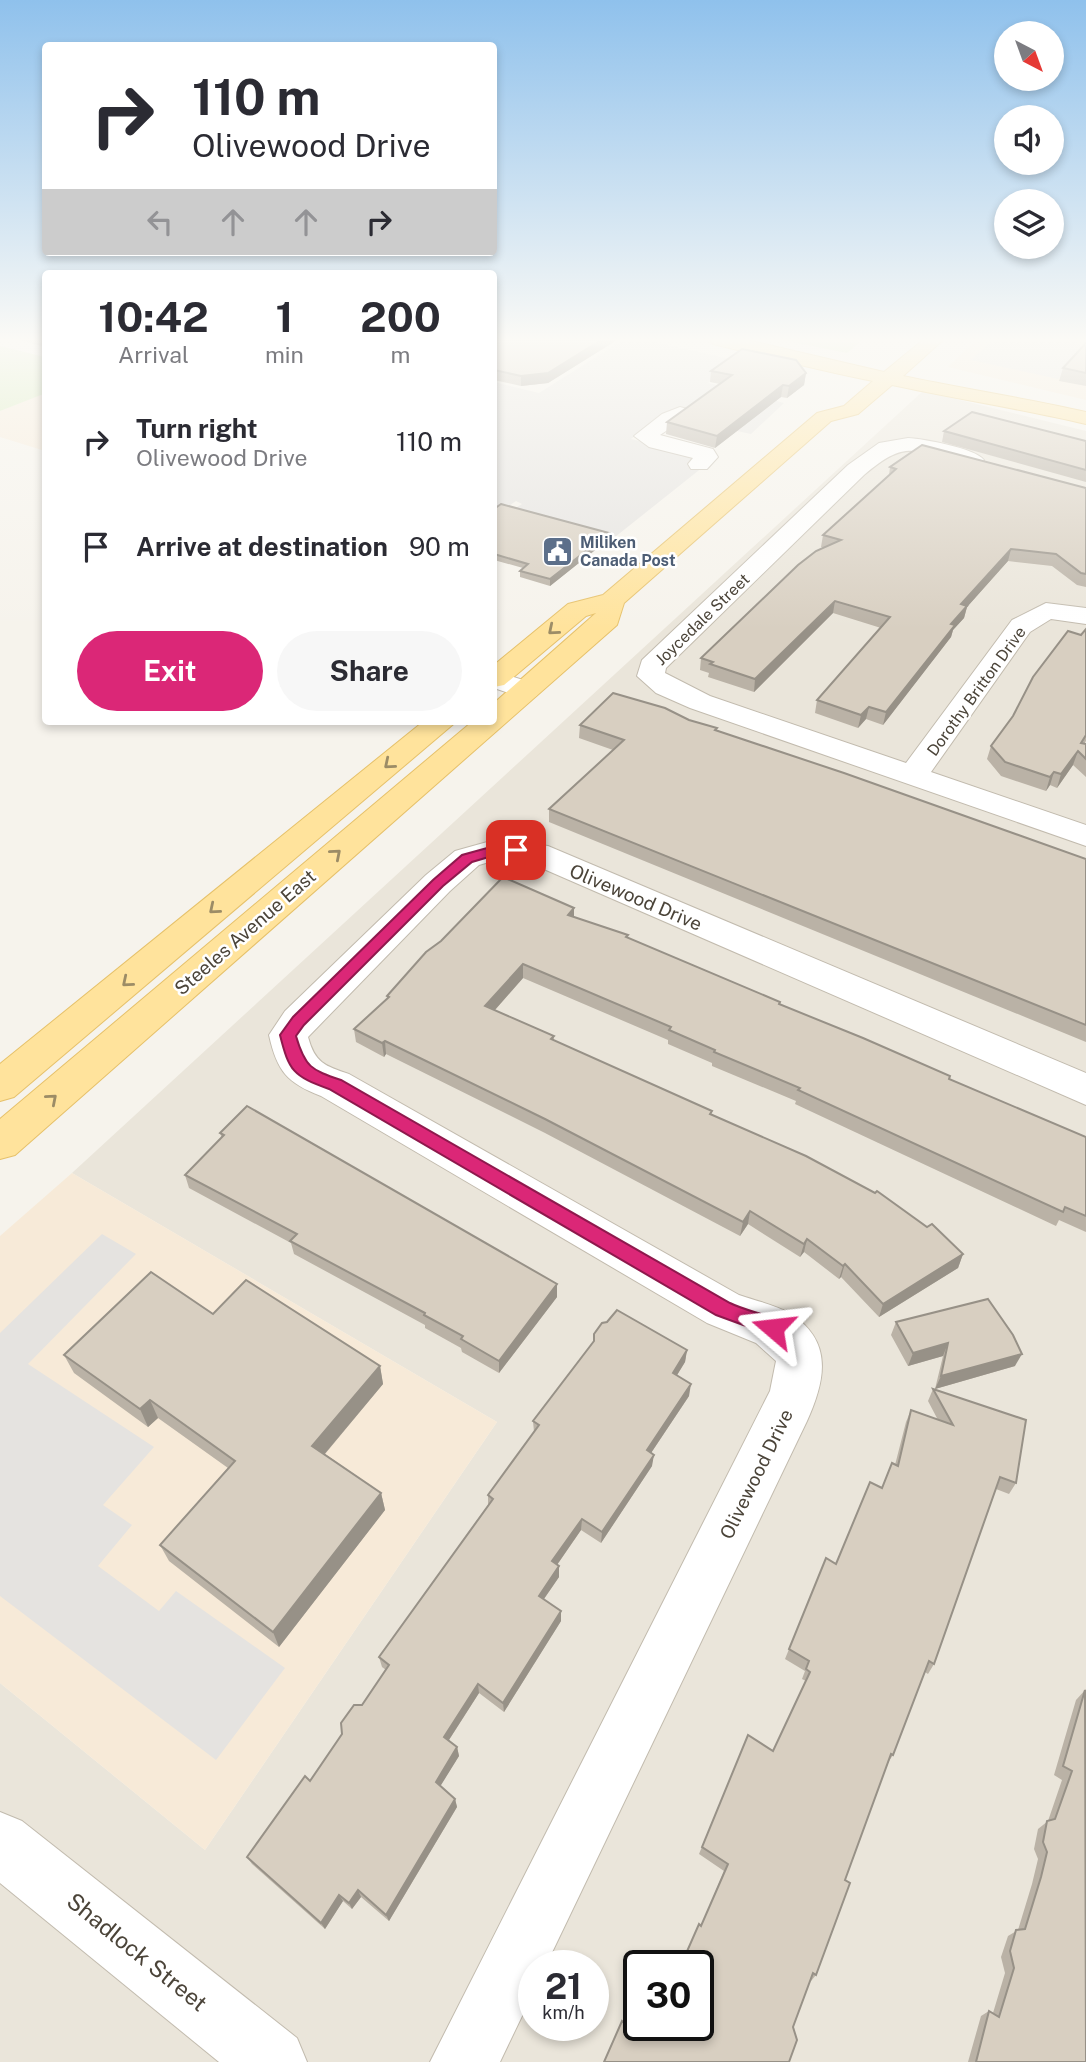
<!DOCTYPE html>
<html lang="en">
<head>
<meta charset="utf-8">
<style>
  :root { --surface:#fff; --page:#f7f7f7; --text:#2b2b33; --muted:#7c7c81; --accent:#db2777 }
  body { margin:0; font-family:"Public Sans",sans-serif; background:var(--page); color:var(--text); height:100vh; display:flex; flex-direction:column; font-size:26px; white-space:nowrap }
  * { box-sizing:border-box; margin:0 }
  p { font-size:23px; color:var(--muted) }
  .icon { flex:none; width:38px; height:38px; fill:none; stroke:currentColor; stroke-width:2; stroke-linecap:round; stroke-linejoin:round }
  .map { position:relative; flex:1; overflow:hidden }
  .panel { position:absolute; left:42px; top:270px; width:455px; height:455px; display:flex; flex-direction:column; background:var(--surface); border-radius:7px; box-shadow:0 4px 10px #0003 }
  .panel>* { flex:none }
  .top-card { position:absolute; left:42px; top:42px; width:455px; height:214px; border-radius:7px; box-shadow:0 4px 10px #0003; background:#fff; color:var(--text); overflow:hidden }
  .needle { width:46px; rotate:139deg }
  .controls { position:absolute; left:994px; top:21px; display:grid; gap:14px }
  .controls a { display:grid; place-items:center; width:70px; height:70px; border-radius:50%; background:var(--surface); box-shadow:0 4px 10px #0003; font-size:35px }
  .speed { position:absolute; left:518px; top:1950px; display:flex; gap:14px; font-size:35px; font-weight:700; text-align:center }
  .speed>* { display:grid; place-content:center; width:91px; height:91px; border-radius:50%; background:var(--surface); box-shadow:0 4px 10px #0003; line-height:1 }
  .speed small { font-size:18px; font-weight:400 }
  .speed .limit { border:4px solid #111; border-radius:10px; background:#fff; color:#111 }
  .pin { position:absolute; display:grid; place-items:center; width:60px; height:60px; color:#fff; margin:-30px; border-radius:14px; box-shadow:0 4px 10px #0006 }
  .me { position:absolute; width:77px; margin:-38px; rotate:287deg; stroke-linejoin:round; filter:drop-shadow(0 0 5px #0008) }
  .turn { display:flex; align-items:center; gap:24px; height:147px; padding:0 35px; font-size:32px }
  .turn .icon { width:91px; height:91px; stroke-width:2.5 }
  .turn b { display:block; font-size:49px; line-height:60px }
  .lanes { display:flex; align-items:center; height:66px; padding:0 35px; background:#0003; justify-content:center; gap:35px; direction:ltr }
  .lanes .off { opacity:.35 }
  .eta { display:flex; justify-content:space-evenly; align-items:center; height:119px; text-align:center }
  .eta b { font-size:42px; font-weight:700; line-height:49px }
  .primary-button { display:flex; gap:14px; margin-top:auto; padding:14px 35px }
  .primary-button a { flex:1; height:80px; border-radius:42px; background:var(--accent); color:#fff; font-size:28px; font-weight:700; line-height:80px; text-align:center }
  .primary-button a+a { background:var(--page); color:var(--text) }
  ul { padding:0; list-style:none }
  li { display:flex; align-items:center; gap:21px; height:105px; padding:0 35px }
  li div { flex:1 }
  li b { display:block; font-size:26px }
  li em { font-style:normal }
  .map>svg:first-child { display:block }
</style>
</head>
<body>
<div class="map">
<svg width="1086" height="2062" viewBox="0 0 1086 2062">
  <rect width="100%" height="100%" fill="#f6f3ec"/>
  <!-- residential -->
  <path fill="#eae5da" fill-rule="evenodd" d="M923,391l163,40v1631h-1086v-379l205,167 292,-428 -425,-249zM534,1965h59v60h-59zM639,1965h59v60h-59z"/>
  <!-- commercial -->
  <g fill="#f7ead8">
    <path d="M976,340h110v60l-138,-33z"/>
    <path d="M45,393v58l-45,-14v-26z"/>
    <path d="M72,1173l425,249 -292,428 -205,-167v-447z"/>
  </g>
  <!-- green -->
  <g fill="#d2eab5">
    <path d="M782,340h81l-16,13z"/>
    <path d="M0,346l45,11 1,36 -46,18z"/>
  </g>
  <!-- parking -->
  <g fill="#e5e3e0">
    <path d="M623,340h22l94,21 -31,22 66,15 -1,2 11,3 -33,31 -88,-19 -32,24 82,20 -98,78 -104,-26 11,-7 -6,-3 -16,11 -6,19v-149l45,11z"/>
    <path d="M993,340h79l14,8 -28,31 -87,-19z"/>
    <path d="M102,1234l34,20 -108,110 126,83 -51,58 29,20 -34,41 61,45 17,-20 109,77 -69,92 -216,-164v-263z"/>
  </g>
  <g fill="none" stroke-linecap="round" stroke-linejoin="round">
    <defs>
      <g id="minor">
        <path d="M680,407l7,2 3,4 -3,4 -27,18 53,14 5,8 -11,12h-16l-3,-5 5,-6 -44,-11 -15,-11 28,-22z"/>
        <path d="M908,438c16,1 67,10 76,22l-3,5c-10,2 -17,-1 -27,-4 -44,-14 -53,-17 -90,14l-198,193 -1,5 45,23 196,67 106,-143 34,-17 40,5v16l-35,-5 -21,13 -99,140 155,53v21l-396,-138 -34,-15 -19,-17 5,-16 206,-195 31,-22z"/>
        <path d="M494,671l42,13 4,6 -4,6 -10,3 -32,-11z"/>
        <path d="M498,839l50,7 538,227v32l-556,-242 -31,-4 -20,6 -29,26 -142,146c7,26 17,29 41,37l390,221c17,6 37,10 52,19 43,28 34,67 16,107l-261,544h-12v26l-34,71h-70l340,-671 6,-30 -20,-18 -49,-20 -386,-227c-34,-13 -44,-25 -52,-61l16,-24 141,-136 29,-24z"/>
        <path d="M0,1812l22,9 275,217 10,24h-88l-219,-179z"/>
      </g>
      <g id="major">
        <path d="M710,340h37l137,32 39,-32h20l-40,36c61,13 122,22 183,36v12c-64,-15 -129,-25 -194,-39l-34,29 -27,7 -207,182 -7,22 -602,530 -15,4v-40l473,-398h21v-18l102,-90 -10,3 -82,69 -10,2v-22l74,-61 35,-9 214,-182 27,-7 29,-25c-54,-11 -107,-24 -160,-37z"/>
        <path d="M424,721h33l-443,376 -14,4v-37z"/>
      </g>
    </defs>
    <!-- minor casing -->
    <use href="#minor" stroke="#c2bbae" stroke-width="2"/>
    <!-- major casing -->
    <use href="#major" stroke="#e6c16a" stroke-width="2"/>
    <!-- minor -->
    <use href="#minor" fill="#fff" fill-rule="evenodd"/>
    <!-- major -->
    <use href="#major" fill="#ffe39c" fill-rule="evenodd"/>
  </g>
  <!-- wall -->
  <g fill="#bab2a6">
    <path d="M18,340h28v7z"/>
    <path d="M494,340h123l-69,43 -27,3 -27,-6z"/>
    <path d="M1086,343v43l-27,-5 4,-13z"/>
    <path d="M711,371l95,2 -2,12 -17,13 -6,-1 -66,51 -49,-14 1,-12 53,-38 -10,-2z"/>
    <path d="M944,431l142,10v41l-144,-40z"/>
    <path d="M890,467l196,21v99l-9,-2 -25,-19 -44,-5 -41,46 -3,11 -11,12 -2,7 -68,88 -17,-6 -8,9 -43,-15 2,-13 64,-72 -48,-15 -79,79 -46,-15 1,-4 -9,-3 1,-12 123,-110 -3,-1 2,-12 66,-60z"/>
    <path d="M494,509l115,24v6l-59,47 -30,-9v-6l3,-3 -29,-8z"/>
    <path d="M1086,629v112l-2,3h2v33l-13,-12 -16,23 -7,-3 -4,6 -45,-15 -14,-17 4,-13z"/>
    <path d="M689,720l28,8 -1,2 370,129v183l-537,-220v-13l64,-59 -34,-12 1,-13z"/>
    <path d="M574,908v9l53,21 153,64v3l169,74 137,58v95l-27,-12 -3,6 -261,-122 1,-3 -84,-35v-3l-44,-19v-4l-145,-62 -28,32 59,26v4l158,75 251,139 -5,14 -79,49 -38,-40 -2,2 -35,-27 -4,5 -52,-33 -8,12 -195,-103 -159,-79 -2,3 -28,-15 -2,-13 33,-30v-3z"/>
    <path d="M220,1133l337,151v13l-58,76 -37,-21 -1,-4 -36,-20v-3l-131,-71 -3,-11 -102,-55 -4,-13 37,-37z"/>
    <path d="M213,1314l167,52 3,18 -58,70 56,39 4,17 -106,137 -110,-86 -9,-16 68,-77 -70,-50 -10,9 -74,-54 -10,-18z"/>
    <path d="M896,1322l119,44 -80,23 8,-33 -35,10 -17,-31z"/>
    <path d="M594,1334l93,16 -2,12 -8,13 12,21 -38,57 1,13 -51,77 -20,-13 -24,35 2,1v11l-15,22 17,22 -57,91 -25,-19 -30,47 8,7 2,9 -19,30 15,13 2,8 -68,114 -28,-24 -9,12 -9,-8 -18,28 -73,-65 -5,-7 63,-76 52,-76 24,-35 -4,-3 -3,-10 109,-152v-10l46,-63 -1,-11 60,-79z"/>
    <path d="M933,1389l93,31 -10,63 -7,11 -13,-5 -62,175 -6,10 -3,-2 -32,83 -6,9 -42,116 5,3 -34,92 -5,6 -1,-1 -17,47 4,13 -8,22h-185l18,-41 2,2 15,-36v38h59v-60h-17l18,-41 2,2 23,-55 -25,-17 49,-119 25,16 33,-70 -4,-2 3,-8 -20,-12 41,-101 10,6 34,-82 12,6 10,-25 3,2 11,-43 5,-12 27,10 -10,-19z"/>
    <path d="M1086,1689v373h-118l13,-46 8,-5 4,2 12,-40 -4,-16 7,-21 10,-6 14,-46 6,-25 -4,-10 4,-20 10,-8 14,-41 -8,-5 22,-75z"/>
  </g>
  <!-- shaded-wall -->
  <g fill="#979187">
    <path d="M601,340h16l-69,43 -27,3v-10z"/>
    <path d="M806,373l-2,12 -17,13 2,-12z"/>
    <path d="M783,385l-2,12 -66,51 2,-12z"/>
    <path d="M609,533v6l-59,47v-7z"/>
    <path d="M1011,549l-3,12 -41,46 -3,11 -11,12 -2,7 -68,88 3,-13 65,-88 10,-20z"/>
    <path d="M835,601l-2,12 -79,79 1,-13z"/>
    <path d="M869,707l-3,12 -8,9 3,-13z"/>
    <path d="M1078,751l-5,14 -16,23 4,-14z"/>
    <path d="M1054,772l-4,13 -4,6 4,-14z"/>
    <path d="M574,908v13l-6,-6z"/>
    <path d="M523,964v14l-37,42 -1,-14z"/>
    <path d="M385,1041l1,13 -2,3 -2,-14z"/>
    <path d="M750,1211l-2,13 -8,12 3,-14z"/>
    <path d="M807,1239l-3,13 -4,5 4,-13z"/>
    <path d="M963,1254l-5,14 -79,49 4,-13z"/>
    <path d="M845,1264l-4,13 -2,2 4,-13z"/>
    <path d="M557,1284v13l-58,76v-12z"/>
    <path d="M948,1343l-5,13 -35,10 5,-13z"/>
    <path d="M687,1350l-2,12 -14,23 2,-12z"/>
    <path d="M1022,1354l-7,12 -80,23 6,-13z"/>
    <path d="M380,1366l3,18 -66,79 -5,-17z"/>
    <path d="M691,1384l-2,12 -44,66 2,-12z"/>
    <path d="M150,1400l8,18 -10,9 -8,-18z"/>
    <path d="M654,1455l-2,11 -51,77 1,-11z"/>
    <path d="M381,1493l4,17 -106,137 -6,-15z"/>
    <path d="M582,1519l-1,11 -29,42v-11z"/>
    <path d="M559,1566v11l-20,29v-10z"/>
    <path d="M561,1611v10l-57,91 -1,-9z"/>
    <path d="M478,1684l1,9 -34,53 -1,-9z"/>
    <path d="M457,1747l2,9 -21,34 -2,-8z"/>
    <path d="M455,1799l2,8 -68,114 -3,-6z"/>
    <path d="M358,1890l3,7 -9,12 -3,-6z"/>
    <path d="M339,1895l4,6 -18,28 -4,-6z"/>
  </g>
  <!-- building -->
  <g fill="#d8cfc1" stroke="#979187" stroke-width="2">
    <path d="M494,340h107l-53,33 -27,3 -27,-6z"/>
    <path d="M1086,343v30l-23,-5z"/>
    <path d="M742,349l54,11 10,13 -17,13 -6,-1 -66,51 -50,-14 65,-47 -21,-4z"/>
    <path d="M972,412l114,29v29l-142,-39z"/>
    <path d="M922,445l164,43v86l-5,-1 -25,-19 -45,-5 -50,55 6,2 -16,18 4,1 -69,87 -17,-5 -8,8 -44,-15 73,-83 -55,-16 -80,78 -45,-15 3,-2 -12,-4 97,-93 18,-14 25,-11 -18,-5 73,-66 -6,-2z"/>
    <path d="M501,504l108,29 -59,46 -30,-8 8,-7 -34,-10v-45z"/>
    <path d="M1086,629v106l-5,8 5,1v15l-8,-8 -17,23 -7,-2 -4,5 -45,-15 -14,-16 22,-30 20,-39 35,-46 13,4z"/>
    <path d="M613,693l52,15 24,12 28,8 -2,2 129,43 242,86v166l-537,-216 75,-69 -44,-15z"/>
    <path d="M503,877l71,31 -6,7 60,20 -2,2 154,65 -1,2 84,34 87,38 -1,3 137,58v79l-21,-9 -2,5 -265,-122 2,-2 -86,-36 1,-2 -46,-20 2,-3 -148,-63 -38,42 69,30 -3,3 161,72 -2,3 96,42 69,37 2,-2 50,36 5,-3 31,30 -80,50 -38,-40 -2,2 -36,-27 -3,5 -54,-33 -7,11 -198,-103 -160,-78 -3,2 -28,-14 35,-32 -2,-1 39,-44 15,-11z"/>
    <path d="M247,1106l310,178 -58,77 -38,-22 2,-3 -39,-21 1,-2 -135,-72 7,-7 -112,-59 39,-40 -4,-2z"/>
    <path d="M151,1272l62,42 33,-34 134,86 -68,80 69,47 -108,139 -113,-87 75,-84 -85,-61 -10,9 -76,-54z"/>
    <path d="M988,1299l25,36 9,19 -81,22 7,-33 -35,10 -17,-31z"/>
    <path d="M617,1310l70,40 -14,23 18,11 -44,66 7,5 -52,77 -20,-13 -30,42 7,5 -20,30 22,15 -58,92 -25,-19 -34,53 13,10 -21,35 19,17 -69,116 -28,-25 -9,13 -10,-8 -18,28 -74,-66 58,-81 5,5 32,-47 -1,-11 13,-18h8l27,-40 -10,-8 114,-158 -5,-4 51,-70 -6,-4 61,-80v-7l8,-11 5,-1z"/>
    <path d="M933,1389l93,31 -10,63 -16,-6 -66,187 -5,-3 -36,94 -2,-1 -46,126 5,3 -34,92 -3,-2 -20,54 4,13 -8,22h-185l18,-41 2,2 15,-36v38h59v-60h-17l18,-41 2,2 27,-62 -26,-17 46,-112 25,16 37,-79 -4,-3 3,-8 -20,-12 37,-91 10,6 34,-82 12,6 10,-25 6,3 13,-56 42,15z"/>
    <path d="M1085,1690l1,372h-110l13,-51 10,6 15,-49 -4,-17 6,-21 9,-1 16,-52 6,-25 -4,-10 4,-21 8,-2 17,-48 -9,-5z"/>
    <path d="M653,1953l12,12h-17z"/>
    <path d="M668,1959l10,6h-12z"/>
  </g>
  <!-- one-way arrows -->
  <defs><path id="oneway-chevron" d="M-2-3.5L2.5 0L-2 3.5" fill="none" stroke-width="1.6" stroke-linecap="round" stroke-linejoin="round" transform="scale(1.75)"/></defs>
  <g stroke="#9c8c66">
    <use href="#oneway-chevron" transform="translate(553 630) rotate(140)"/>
    <use href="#oneway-chevron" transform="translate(389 764) rotate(140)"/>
    <use href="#oneway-chevron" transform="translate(336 854) rotate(-41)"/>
    <use href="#oneway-chevron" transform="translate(214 909) rotate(140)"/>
    <use href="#oneway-chevron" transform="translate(127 982) rotate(140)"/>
    <use href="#oneway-chevron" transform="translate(52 1099) rotate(-41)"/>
  </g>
  <!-- sky -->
  <linearGradient id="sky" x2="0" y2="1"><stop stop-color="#8fc1ec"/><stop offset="0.54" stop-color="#fbfaf6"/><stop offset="1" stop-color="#fbfaf6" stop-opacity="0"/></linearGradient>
  <rect width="1086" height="629" fill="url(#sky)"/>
  <!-- route -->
  <path fill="#db2777" stroke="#8e194d" stroke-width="2" d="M498,845l18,1 7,4 -7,4h-17l-27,8 -29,24 -139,139 -8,11c9,31 15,34 45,44l389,223c16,8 33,10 50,18l3,7 -3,6 -7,2 -57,-21 -387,-226c-36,-13 -40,-18 -49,-54l13,-18 140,-137 29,-25z"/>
  <!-- icons -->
  <defs>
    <symbol id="civic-square" viewBox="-11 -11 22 22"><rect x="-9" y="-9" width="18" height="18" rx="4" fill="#5c6f8a" stroke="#fff"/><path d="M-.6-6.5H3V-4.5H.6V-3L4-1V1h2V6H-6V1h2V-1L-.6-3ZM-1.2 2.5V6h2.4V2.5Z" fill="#fff"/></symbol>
  </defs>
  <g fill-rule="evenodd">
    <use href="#civic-square" x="540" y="534" width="35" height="35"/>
  </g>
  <g text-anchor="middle" stroke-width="5" stroke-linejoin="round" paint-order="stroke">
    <!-- far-service labels -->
    <g font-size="16" font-weight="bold" fill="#4e5e75" stroke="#fff" text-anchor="start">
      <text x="580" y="548">Miliken<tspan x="580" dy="18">Canada Post</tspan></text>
    </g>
    <!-- far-street labels -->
    <g font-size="16" fill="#4b4439" stroke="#fff">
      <text transform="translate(702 619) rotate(-44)" y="6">Joycedale Street</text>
      <text transform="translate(976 691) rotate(-54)" y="6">Dorothy Britton Drive</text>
    </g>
    <!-- street labels -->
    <g font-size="19" fill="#4b4439" stroke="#fff">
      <text transform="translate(636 897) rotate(23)" y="7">Olivewood Drive</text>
      <text transform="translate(245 932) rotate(-41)" y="7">Steeles Avenue East</text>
      <text transform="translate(756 1474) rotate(-64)" y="7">Olivewood Drive</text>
    </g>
    <!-- near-street labels -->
    <g font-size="23" fill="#4b4439" stroke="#fff">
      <text transform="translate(137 1952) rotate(39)" y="8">Shadlock Street</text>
    </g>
  </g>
</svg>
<div class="controls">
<a><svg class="needle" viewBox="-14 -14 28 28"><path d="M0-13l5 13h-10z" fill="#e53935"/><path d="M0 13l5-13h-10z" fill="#7c7c81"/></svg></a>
<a><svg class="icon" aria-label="sound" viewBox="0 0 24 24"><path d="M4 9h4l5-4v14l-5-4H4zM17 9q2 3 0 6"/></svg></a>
<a><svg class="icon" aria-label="layers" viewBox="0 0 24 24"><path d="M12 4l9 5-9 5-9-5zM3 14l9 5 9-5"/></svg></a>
</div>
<div class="speed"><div>21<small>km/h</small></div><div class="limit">30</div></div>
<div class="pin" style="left:516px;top:850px;background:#d93025"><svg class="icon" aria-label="arrive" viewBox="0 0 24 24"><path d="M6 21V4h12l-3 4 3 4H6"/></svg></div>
<svg class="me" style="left:773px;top:1328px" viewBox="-20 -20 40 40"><path d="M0-17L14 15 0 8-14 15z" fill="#db2777" stroke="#fff" stroke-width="4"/></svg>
<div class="top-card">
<div class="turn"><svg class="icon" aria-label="right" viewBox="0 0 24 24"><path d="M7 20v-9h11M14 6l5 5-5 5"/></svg><div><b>110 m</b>Olivewood Drive</div></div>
<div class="lanes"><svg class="icon off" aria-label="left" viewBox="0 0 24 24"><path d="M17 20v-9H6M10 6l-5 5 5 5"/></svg><svg class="icon off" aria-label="ahead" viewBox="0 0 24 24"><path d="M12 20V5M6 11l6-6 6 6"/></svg><svg class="icon off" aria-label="ahead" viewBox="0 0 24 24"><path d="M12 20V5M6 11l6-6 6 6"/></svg><svg class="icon" aria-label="right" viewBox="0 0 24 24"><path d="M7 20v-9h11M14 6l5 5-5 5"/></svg></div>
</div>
<section class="panel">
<div class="eta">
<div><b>10:42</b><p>Arrival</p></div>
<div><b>1</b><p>min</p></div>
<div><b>200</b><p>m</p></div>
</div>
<ul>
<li><svg class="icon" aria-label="right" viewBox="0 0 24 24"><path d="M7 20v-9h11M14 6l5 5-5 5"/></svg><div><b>Turn right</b><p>Olivewood Drive</p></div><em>110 m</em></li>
<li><svg class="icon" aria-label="arrive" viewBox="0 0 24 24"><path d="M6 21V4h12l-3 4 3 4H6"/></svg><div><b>Arrive at destination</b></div><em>90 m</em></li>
</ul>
<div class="primary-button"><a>Exit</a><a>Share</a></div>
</section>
</div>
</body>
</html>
